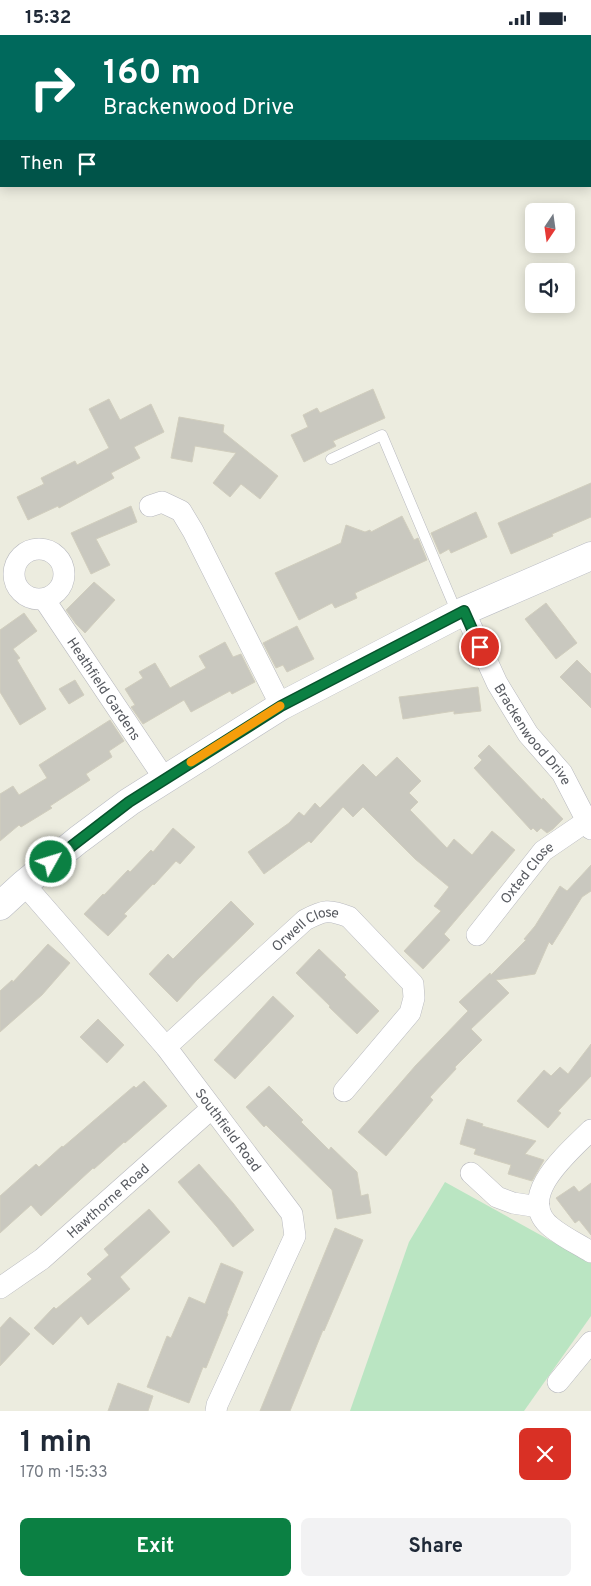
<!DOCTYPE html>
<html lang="en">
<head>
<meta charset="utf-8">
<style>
  :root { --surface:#fff; --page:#f2f2f3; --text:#1f2937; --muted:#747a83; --accent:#0b8043 }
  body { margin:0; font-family:Overpass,sans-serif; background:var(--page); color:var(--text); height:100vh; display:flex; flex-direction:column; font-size:19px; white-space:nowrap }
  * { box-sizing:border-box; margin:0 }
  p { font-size:16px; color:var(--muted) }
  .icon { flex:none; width:28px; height:28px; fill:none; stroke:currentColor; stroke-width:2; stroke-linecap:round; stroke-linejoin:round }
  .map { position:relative; height:1376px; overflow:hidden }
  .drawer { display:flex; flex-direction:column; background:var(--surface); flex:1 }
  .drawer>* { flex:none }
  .banner { position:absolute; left:0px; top:0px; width:591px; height:152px; box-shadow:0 2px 12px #0003; background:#00695c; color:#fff; overflow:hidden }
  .needle { width:32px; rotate:193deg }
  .buttons { position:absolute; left:525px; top:168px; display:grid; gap:10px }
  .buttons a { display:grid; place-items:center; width:50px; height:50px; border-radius:8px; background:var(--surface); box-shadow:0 2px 12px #0003; font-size:25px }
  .pin { position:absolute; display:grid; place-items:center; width:42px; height:42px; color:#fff; margin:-21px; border:2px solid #fff; border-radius:50%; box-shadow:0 1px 5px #0007 }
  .me { position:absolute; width:55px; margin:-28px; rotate:51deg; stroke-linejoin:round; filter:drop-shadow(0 0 4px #0008) }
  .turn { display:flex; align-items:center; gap:18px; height:105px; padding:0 20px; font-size:22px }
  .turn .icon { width:65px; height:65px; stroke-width:2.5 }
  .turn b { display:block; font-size:35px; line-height:42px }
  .then { display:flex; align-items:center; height:48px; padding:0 20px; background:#0003; gap:10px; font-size:19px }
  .round { display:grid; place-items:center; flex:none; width:52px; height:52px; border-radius:8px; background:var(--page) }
  .overview { display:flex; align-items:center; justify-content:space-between; height:85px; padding:0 20px }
  h1 { font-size:30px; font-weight:700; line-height:38px }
  .button { display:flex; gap:10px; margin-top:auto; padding:10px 20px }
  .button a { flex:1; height:58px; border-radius:8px; background:var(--accent); color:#fff; font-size:20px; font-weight:700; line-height:58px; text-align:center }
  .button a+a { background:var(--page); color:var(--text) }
  .status { display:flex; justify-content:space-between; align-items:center; height:35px; padding:0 25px; background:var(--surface); direction:ltr }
  .status svg { height:14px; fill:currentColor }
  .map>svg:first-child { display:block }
</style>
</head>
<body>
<div class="status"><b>15:32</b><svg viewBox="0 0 49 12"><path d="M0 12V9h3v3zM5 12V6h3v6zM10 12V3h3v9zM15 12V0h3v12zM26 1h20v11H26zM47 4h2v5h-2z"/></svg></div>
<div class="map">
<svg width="591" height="1376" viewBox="0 0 591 1376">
  <rect width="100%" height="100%" fill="#ececdf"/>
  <!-- green -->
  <g fill="#bae5c2">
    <path d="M0,0h194l-1,1h-192v109h-1z"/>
    <path d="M445,1147l146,81v53l-67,95h-174l59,-169z"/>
  </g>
  <!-- building -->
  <g fill="#c9c8bf" stroke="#d1cebe">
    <path d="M373,354l12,29 -52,23 3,5 -32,16 -13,-27 17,-8 -5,-12 14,-7 3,5z"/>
    <path d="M109,364l11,21 31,-16 13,28 -30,15 6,11 -29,15 3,5 -55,30 -1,-2 -30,14 -11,-23 27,-13 -3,-6 34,-17 2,4 32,-17 -20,-39z"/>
    <path d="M179,382l45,8 -1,7 55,44 -18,23 -19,-15 -11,13 -17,-14 23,-30 -41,-7 -3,16 -21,-4z"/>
    <path d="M591,448v34l-39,17 1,2 -42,18 -13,-31z"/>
    <path d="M131,471l6,16 -41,17 14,26 -19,9 -20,-41z"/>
    <path d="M476,477l11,25 -36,16 -2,-4 -9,5 -9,-21z"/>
    <path d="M402,481l12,24 4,-2 9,22 -72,33 2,5 -22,10 -3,-5 -33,17 -24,-47 66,-30 5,-18 19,7 5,-2 1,2z"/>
    <path d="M94,547l21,18 -30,33 -9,-9 -10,-14z"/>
    <path d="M546,568l31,40 -21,16 -31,-40z"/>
    <path d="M24,578l13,18 -24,18 7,9 -3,2 29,49 -26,16 -20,-33v-62z"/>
    <path d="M297,591l17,33 -27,13 -4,-7 -7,3 -13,-25z"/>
    <path d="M225,607l8,15 8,-3 14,28 -23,12 -2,-3 -39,21 -7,-12 -41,24 -12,-17 4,-2 -10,-16 18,-11 -4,-6 16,-9 15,25 36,-20 -7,-12z"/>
    <path d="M577,625l14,14v34l-31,-31z"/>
    <path d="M75,645l9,15 -15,9 -10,-15z"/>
    <path d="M478,652l3,24 -27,3v-3l-51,8 -4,-22z"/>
    <path d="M110,685l14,21 -15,10 3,6 -26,17 4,6 -40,26 2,2 -31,19 -2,-2 -19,16v-47l13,-8 6,9 28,-17 -8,-13z"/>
    <path d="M489,710l53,55 1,-2 20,21 -10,10 -6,4 -6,-5 -4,4 -4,-4 -2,2 -57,-62 8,-8 -4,-4z"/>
    <path d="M397,722l24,24 -12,12 9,9 -8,8 37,38 7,-9 18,16 20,-24 23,19 -71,84 6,6 -27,29 -19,-18 37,-40 -7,-5 15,-19 -34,-28 -52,-52 -10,10 -10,-10 -32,36 -2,-2 -45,33 -16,-22 41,-29 10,-11 5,4 11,-13 5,5 43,-44 13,13z"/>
    <path d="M173,793l22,19 -15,17 -4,-3 -22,24 -1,-1 -29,30 3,2 -19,20 -24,-22 19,-20 1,1 24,-25 2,2 21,-22 2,2z"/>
    <path d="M591,830v26l-9,6 -30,48 -3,-3 -14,32 -39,6 13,13 -38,36 11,11 -27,27 1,2 -26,28 3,3 -47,56 -28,-24 58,-67 52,-54 -9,-9 31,-29 1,2 35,-35 -2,-1 11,-13 25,-40 7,5z"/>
    <path d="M231,866l23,23 -58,57 -19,21 -28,-28 19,-20 5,5z"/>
    <path d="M48,909l22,19 -28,32 -42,37v-41l12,-11 1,2z"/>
    <path d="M319,914l27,26 -2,2 35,34 -22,23 -28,-27 1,-1 -34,-33z"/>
    <path d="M273,961l21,20 -59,63 -21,-19z"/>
    <path d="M98,984l26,26 -17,18 -27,-26z"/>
    <path d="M591,1009v32l-33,35 3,2 -13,15 -31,-27 27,-31 7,6 9,-9 8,7z"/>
    <path d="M144,1046l23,25 -42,37 -1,-1 -30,27 -1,-1 -52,48 -10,-11 -31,28v-37l36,-32 3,3 23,-21 1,1 71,-61 2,2z"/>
    <path d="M269,1051l34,34 -2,2 28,28 2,-3 26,25 4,24 7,-2 3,19 -34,6 -5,-29 -66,-65 -2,2 -18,-20z"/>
    <path d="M467,1084l16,5 -1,2 54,15 -11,13 19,6 -12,21 -24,-7 3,-9 -37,-11 2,-5 -16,-5z"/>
    <path d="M199,1129l34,39 21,27 -21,17 -16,-20 -39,-45z"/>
    <path d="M591,1148v52l-12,-15 -4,3 -19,-25 18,-12 5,6z"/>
    <path d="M149,1174l21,23 -50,45 10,12 -42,36 -7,-9 -28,29 -19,-17 20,-21 2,2 36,-30 -5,-5 22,-19 -5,-6z"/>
    <path d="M335,1193l28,12 -39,91 -1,-1 -33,81h-30z"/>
    <path d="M221,1228l22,9 -16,41 1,1 -22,54 -3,-1 -14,36 -42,-16 20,-51 4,2 18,-41 16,7z"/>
    <path d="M10,1282l20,17 -30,32v-38z"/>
    <path d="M118,1348l35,13 -5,15h-40z"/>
  </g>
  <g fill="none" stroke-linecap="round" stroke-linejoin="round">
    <defs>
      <path id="lane" d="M331,424l51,-24 75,178"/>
      <g id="street">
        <path d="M150,471l12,-4 19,9 12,20 88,175"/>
        <circle cx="39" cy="539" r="25"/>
        <path id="s1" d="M44,564l120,179"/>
        <path id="s2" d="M464,576l33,72 31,51 34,39 29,56"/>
        <path id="s3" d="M24,849l142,163 126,167 3,22 -78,169 -1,6"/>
        <path id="s4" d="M477,900l66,-84 44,-30"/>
        <path id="s5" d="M166,1012l139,-127c19,-10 24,-11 44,-3l64,67 1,14 -4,15 -66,78"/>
        <path d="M591,1095c-22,22 -77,67 -40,97 12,10 27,17 40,25"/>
        <path d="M471,1138l26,24 16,6 26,4"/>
        <path id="s6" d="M0,1253l42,-29 170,-151"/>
        <path d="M558,1347l33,-40"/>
      </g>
      <path id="secondary" d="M0,871l24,-22 54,-44 51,-38 152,-96 183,-95 127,-55"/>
    </defs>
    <!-- lane casing -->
    <use href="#lane" stroke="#b8b9bf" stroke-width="11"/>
    <!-- street casing -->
    <use href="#street" stroke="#b8b9bf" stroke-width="22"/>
    <!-- secondary casing -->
    <use href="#secondary" stroke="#babcc4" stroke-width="29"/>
    <!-- lane -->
    <use href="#lane" stroke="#fff" stroke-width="10"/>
    <!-- street -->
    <use href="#street" stroke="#fff" stroke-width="21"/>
    <!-- secondary -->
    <use href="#secondary" stroke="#fff" stroke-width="28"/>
  </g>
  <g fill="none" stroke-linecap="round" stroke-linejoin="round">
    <defs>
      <path id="route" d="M51,827l78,-60 152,-96 183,-95 16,36"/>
    </defs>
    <!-- route casing -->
    <use href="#route" stroke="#07532c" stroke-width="12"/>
    <!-- route -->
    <use href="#route" stroke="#0b8043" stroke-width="9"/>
    <!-- slow -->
    <path stroke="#f59e0b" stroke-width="9" d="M191,727l89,-56"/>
  </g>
  <g text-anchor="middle" stroke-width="4" stroke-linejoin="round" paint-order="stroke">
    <!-- street labels -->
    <g font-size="14" fill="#585b61" stroke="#fff">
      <text dy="5" stroke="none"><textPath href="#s1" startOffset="108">Heathfield Gardens</textPath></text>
      <text dy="5" stroke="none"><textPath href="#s2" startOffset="142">Brackenwood Drive</textPath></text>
      <text dy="5" stroke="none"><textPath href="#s4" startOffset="80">Oxted Close</textPath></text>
      <text dy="5" stroke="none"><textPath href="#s5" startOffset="185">Orwell Close</textPath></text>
      <text dy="5" stroke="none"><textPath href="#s3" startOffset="320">Southfield Road</textPath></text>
      <text dy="5" stroke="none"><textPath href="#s6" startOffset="139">Hawthorne Road</textPath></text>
    </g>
  </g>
</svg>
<div class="buttons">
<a><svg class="needle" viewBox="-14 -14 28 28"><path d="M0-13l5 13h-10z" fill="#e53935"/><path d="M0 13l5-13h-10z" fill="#747a83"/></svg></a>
<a><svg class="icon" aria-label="sound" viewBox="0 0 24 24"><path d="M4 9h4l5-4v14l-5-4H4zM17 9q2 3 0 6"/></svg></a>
</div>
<div class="pin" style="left:480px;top:612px;background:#d93025"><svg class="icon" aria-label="arrive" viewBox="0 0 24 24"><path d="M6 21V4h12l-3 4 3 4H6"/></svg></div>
<svg class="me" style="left:51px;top:827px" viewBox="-20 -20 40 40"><circle r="17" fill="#0b8043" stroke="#fff" stroke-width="3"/><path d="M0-11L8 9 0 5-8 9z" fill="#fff"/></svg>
<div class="banner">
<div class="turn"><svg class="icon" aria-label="right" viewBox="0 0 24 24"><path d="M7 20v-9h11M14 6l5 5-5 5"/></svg><div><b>160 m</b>Brackenwood Drive</div></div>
<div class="then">Then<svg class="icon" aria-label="arrive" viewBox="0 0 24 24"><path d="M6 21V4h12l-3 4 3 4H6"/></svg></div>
</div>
</div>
<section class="drawer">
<div class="overview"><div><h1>1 min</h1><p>170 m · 15:33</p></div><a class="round" style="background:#d93025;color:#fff"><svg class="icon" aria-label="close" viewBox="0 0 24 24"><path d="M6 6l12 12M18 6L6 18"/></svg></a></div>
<div class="button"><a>Exit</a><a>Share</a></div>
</section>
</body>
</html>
